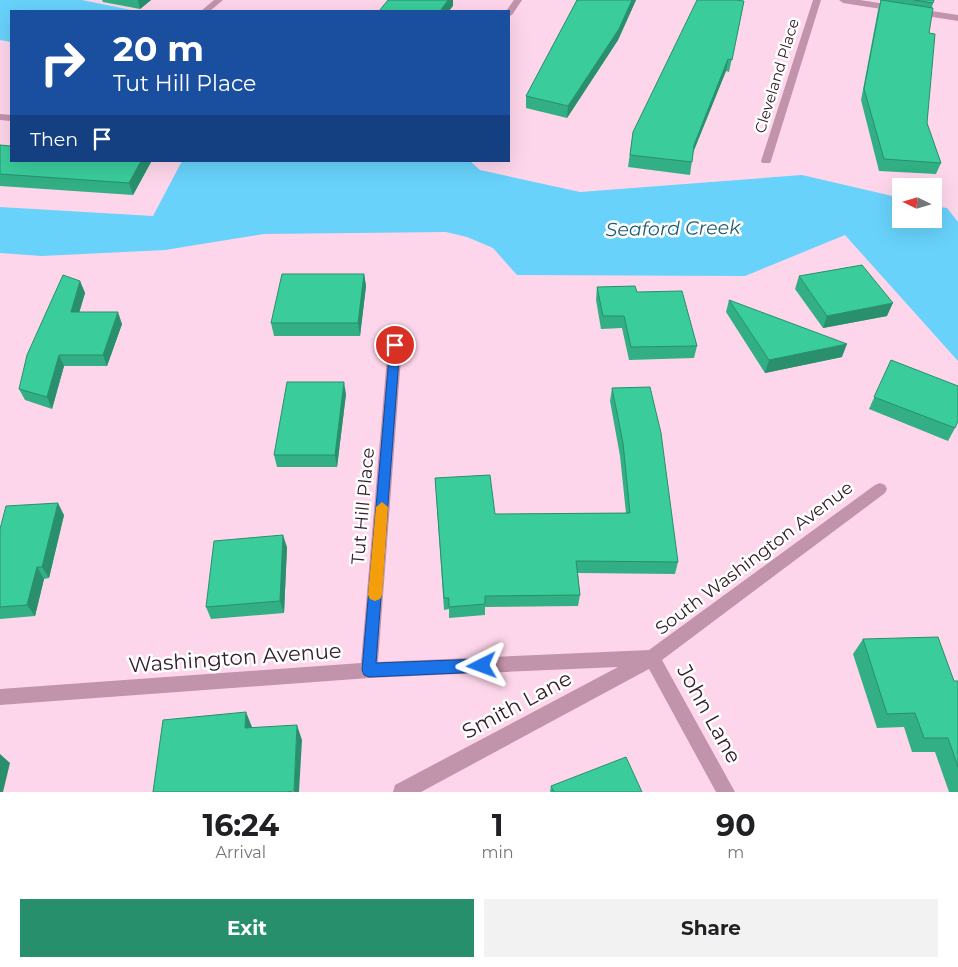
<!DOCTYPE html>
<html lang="en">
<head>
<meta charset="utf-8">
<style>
  :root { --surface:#fff; --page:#f2f2f2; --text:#202124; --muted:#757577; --accent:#288f6c }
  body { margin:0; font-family:Montserrat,sans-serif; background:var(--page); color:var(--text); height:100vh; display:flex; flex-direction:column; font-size:19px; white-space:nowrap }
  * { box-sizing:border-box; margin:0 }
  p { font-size:16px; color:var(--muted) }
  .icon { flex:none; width:28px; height:28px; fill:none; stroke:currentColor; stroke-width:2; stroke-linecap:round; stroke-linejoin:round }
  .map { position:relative; height:792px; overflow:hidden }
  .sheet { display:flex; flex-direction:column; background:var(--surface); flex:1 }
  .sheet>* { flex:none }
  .hud { position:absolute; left:10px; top:10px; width:500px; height:152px; border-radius:0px; box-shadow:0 5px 20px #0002; background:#1a4fa0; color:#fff; overflow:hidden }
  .needle { width:32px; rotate:275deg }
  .fabs { position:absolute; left:892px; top:178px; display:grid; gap:10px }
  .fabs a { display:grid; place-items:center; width:50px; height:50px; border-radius:0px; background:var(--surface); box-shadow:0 5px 20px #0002; font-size:25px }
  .pin { position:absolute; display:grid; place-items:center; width:42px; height:42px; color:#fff; margin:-21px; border:2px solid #fff; border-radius:50%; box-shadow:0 1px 5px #0007 }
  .me { position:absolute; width:55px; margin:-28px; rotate:267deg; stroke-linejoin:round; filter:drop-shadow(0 0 4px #0008) }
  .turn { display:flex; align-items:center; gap:18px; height:105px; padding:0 20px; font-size:22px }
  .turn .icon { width:65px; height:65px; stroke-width:2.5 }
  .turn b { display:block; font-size:35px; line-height:42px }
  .then { display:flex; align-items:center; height:48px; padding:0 20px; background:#0003; gap:10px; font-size:19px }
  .eta { display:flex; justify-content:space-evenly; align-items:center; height:85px; text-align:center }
  .eta b { font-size:30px; font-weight:700; line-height:35px }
  .cta { display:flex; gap:10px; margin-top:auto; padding:10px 20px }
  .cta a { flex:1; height:58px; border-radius:0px; background:var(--accent); color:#fff; font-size:20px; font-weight:700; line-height:58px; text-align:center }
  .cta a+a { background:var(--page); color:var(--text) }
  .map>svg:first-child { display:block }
</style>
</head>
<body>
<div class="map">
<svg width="958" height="792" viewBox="0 0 958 792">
  <rect width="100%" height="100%" fill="#fed6eb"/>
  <!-- water -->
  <g fill="#68d2fa">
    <path d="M0,0h82l54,11h-125v31l-11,-2z"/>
    <path d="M182,161h288l10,9 100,22 222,-17 99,23v21h33v-13l13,2 11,14v139l-113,-126 -100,41 -228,-1 -24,-27 -26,-11 -21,-5 -182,2 -99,16 -123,6 -42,-3v-46l153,9z"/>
  </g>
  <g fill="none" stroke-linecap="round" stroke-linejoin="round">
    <!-- minor -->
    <g fill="#c294ac" fill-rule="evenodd">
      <path d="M214,0h9l-13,11h-9z"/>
      <path d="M514,0h8l-10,15 -3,1v-5h-3z"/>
      <path d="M813,0h8l-50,161 -1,2h-8l-1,-2z"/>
      <path d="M839,0h21l98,15v6l-115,-18z"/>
      <path d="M0,114l11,1v6l-11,-1z"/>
      <path d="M395,340l7,5 -24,317 271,-12 226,-165 5,-2 5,2 2,4 -2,4 -223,167 73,132h-19l-67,-123 -228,123h-28l2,-7 223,-118 -249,11 -369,27v-16l361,-26 27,-318z"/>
    </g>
  </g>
  <!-- wall -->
  <g fill="#32af84">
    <path d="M102,0h49l-11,9 -37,-7z"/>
    <path d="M577,0h59l-18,40 -51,78 -41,-10v-12z"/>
    <path d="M880,0h54l-2,7 -3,26 -2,90 14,40 -5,11 -57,-3 -18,-71 17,-90 3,-9h-1z"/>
    <path d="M744,1l-15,71 -3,-1 -33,82 -3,22 -62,-8 5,-35z"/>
    <path d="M0,145l11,16h139l1,1 -18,33 -133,-9z"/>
    <path d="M364,274l2,12 -6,50h-86l-3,-13z"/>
    <path d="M799,276l88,40 -64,12 -28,-39z"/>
    <path d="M80,281l5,12 -6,19 43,12 -15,42h-43l-12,43 -27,-9 -6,-11z"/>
    <path d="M597,287l40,5 60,54 -3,12 -65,2 -7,-32 -21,1 -5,-29z"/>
    <path d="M729,300l113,57 -77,16 -39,-61z"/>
    <path d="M891,360l64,68 -7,13 -79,-32z"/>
    <path d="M612,388l66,174 -3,12 -97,-1 2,22 -2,11 -93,1v8l-36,3v-9l-5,1 -9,-132 60,36 131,-1 -6,-57 -10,-55z"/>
    <path d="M346,394l-9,73h-60l-3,-12z"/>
    <path d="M64,515l-15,63 -5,1 -9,37 -35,3v-90z"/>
    <path d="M287,547l-3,66 -73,6 -5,-12z"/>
    <path d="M863,639l91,42h4v111h-9l-14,-40h-23l-8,-25 -27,1 -24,-74z"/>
    <path d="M551,786l91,6h-92z"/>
  </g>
  <!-- shaded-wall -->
  <g fill="#298f6c">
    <path d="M138,0h13l-11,9z"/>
    <path d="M448,0h5v6l-4,5h-9z"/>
    <path d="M632,0h4l-18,40 -51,78 1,-12z"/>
    <path d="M728,59l-2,12 -35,86 3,-12z"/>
    <path d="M141,161h9l1,1 -18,33 -4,-12z"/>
    <path d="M364,274l2,12 -6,50 -2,-13z"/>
    <path d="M80,281l5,12 -9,31 -5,-12z"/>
    <path d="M893,303l-6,13 -64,12 4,-12z"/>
    <path d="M118,312l4,12 -15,42 -4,-11z"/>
    <path d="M847,344l-5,13 -77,16 4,-13z"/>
    <path d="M59,355l5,11 -12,43 -5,-12z"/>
    <path d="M344,382l2,12 -9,73 -2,-12z"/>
    <path d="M58,503l6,12 -15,63 -7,-11z"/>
    <path d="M283,535l4,12 -3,66 -4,-12z"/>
    <path d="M37,567l7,12 -9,37 -8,-11z"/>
    <path d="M246,712l6,15 -1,15 -6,-14z"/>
    <path d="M297,725l5,15 -3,52h-5z"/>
    <path d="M0,754l10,9 -7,29h-3z"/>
  </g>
  <!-- building -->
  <g fill="#3acc9a" stroke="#298f6c">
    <path d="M388,0h60l-8,11h-61z"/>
    <path d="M577,0h55l-13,29 -51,77 -42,-10z"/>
    <path d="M697,0h39l8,1 -12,59 -4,-1 -34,86 -2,17 -62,-7 3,-23z"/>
    <path d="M881,0l52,8 -4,25 6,1 -8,89 14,40 -57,-4 -20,-70z"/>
    <path d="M914,0h20l-1,3z"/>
    <path d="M0,145l11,1v15h130l-12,22 -129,-9z"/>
    <path d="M862,265l31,38 -66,13 -28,-40z"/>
    <path d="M282,274h82l-6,49h-87z"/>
    <path d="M63,275l17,6 -9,31h47l-15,43h-44l-12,42 -28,-8 8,-34z"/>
    <path d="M635,286l2,6 45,-1 15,55 -66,1 -7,-31h-21l-6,-29z"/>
    <path d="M729,300l118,44 -78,16z"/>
    <path d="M891,360l67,26v35l-3,7 -81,-31z"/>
    <path d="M287,382h57l-9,73h-61z"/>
    <path d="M650,387l11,46 17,129 -102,-1 4,34 -95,1v8l-36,3v-9h-5l-9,-120 55,-3 5,39 135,-1 -7,-70 -11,-55z"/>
    <path d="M58,503l-16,64h-5l-10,38 -27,2v-78l6,-23z"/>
    <path d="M283,535l-3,66 -74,6 8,-66z"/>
    <path d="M938,637l16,44h4v86l-10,-29h-24l-9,-25 -28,1 -24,-75z"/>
    <path d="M246,712l-1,16 52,-3 -3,66 -8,1h-133l10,-72z"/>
    <path d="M626,757l16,35h-88l-3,-6z"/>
  </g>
  <!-- route -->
  <path fill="#1a73e8" stroke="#114b97" d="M395,341l5,4 -24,318 106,-4 5,2 2,5 -2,4 -5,2 -113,5 -5,-2 -2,-5 28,-325z"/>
  <!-- slow -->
  <path fill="#f59e0b" d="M382,502l6,5 -6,88 -2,4 -5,2 -5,-2 -2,-4 8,-88z"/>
  <g text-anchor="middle" stroke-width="5" stroke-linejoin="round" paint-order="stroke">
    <!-- far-street labels -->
    <g font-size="15" fill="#34212b" stroke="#fff">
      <text transform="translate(777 76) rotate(-73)" y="5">Cleveland Place</text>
    </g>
    <!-- street labels -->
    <g font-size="18" fill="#34212b" stroke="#fff">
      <text transform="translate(363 506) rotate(-85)" y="6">Tut Hill Place</text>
      <text transform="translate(754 558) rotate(-37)" y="6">South Washington Avenue</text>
    </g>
    <!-- water labels -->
    <g font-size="19" font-style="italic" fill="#225c71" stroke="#fff">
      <text transform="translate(673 228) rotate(-1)" y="7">Seaford Creek</text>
    </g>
    <!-- near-street labels -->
    <g font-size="21" fill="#34212b" stroke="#fff">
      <text transform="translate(235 658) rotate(-4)" y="7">Washington Avenue</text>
      <text transform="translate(517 705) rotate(-28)" y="7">Smith Lane</text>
      <text transform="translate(709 714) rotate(61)" y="7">John Lane</text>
    </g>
  </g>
</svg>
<div class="fabs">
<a><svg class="needle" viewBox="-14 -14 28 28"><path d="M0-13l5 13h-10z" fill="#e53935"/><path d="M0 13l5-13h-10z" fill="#757577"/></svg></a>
</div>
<div class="pin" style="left:395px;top:345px;background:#d93025"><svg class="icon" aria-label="arrive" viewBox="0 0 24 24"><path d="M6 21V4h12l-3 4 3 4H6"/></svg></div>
<svg class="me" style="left:482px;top:666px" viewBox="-20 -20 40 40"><path d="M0-17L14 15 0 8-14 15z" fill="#1a73e8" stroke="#fff" stroke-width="4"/></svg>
<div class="hud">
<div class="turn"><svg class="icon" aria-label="right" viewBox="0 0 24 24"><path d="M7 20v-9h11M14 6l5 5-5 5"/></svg><div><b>20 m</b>Tut Hill Place</div></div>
<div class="then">Then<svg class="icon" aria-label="arrive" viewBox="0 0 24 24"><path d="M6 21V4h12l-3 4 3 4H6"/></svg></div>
</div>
</div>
<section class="sheet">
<div class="eta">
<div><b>16:24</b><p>Arrival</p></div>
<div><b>1</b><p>min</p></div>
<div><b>90</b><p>m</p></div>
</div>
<div class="cta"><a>Exit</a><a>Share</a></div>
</section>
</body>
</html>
